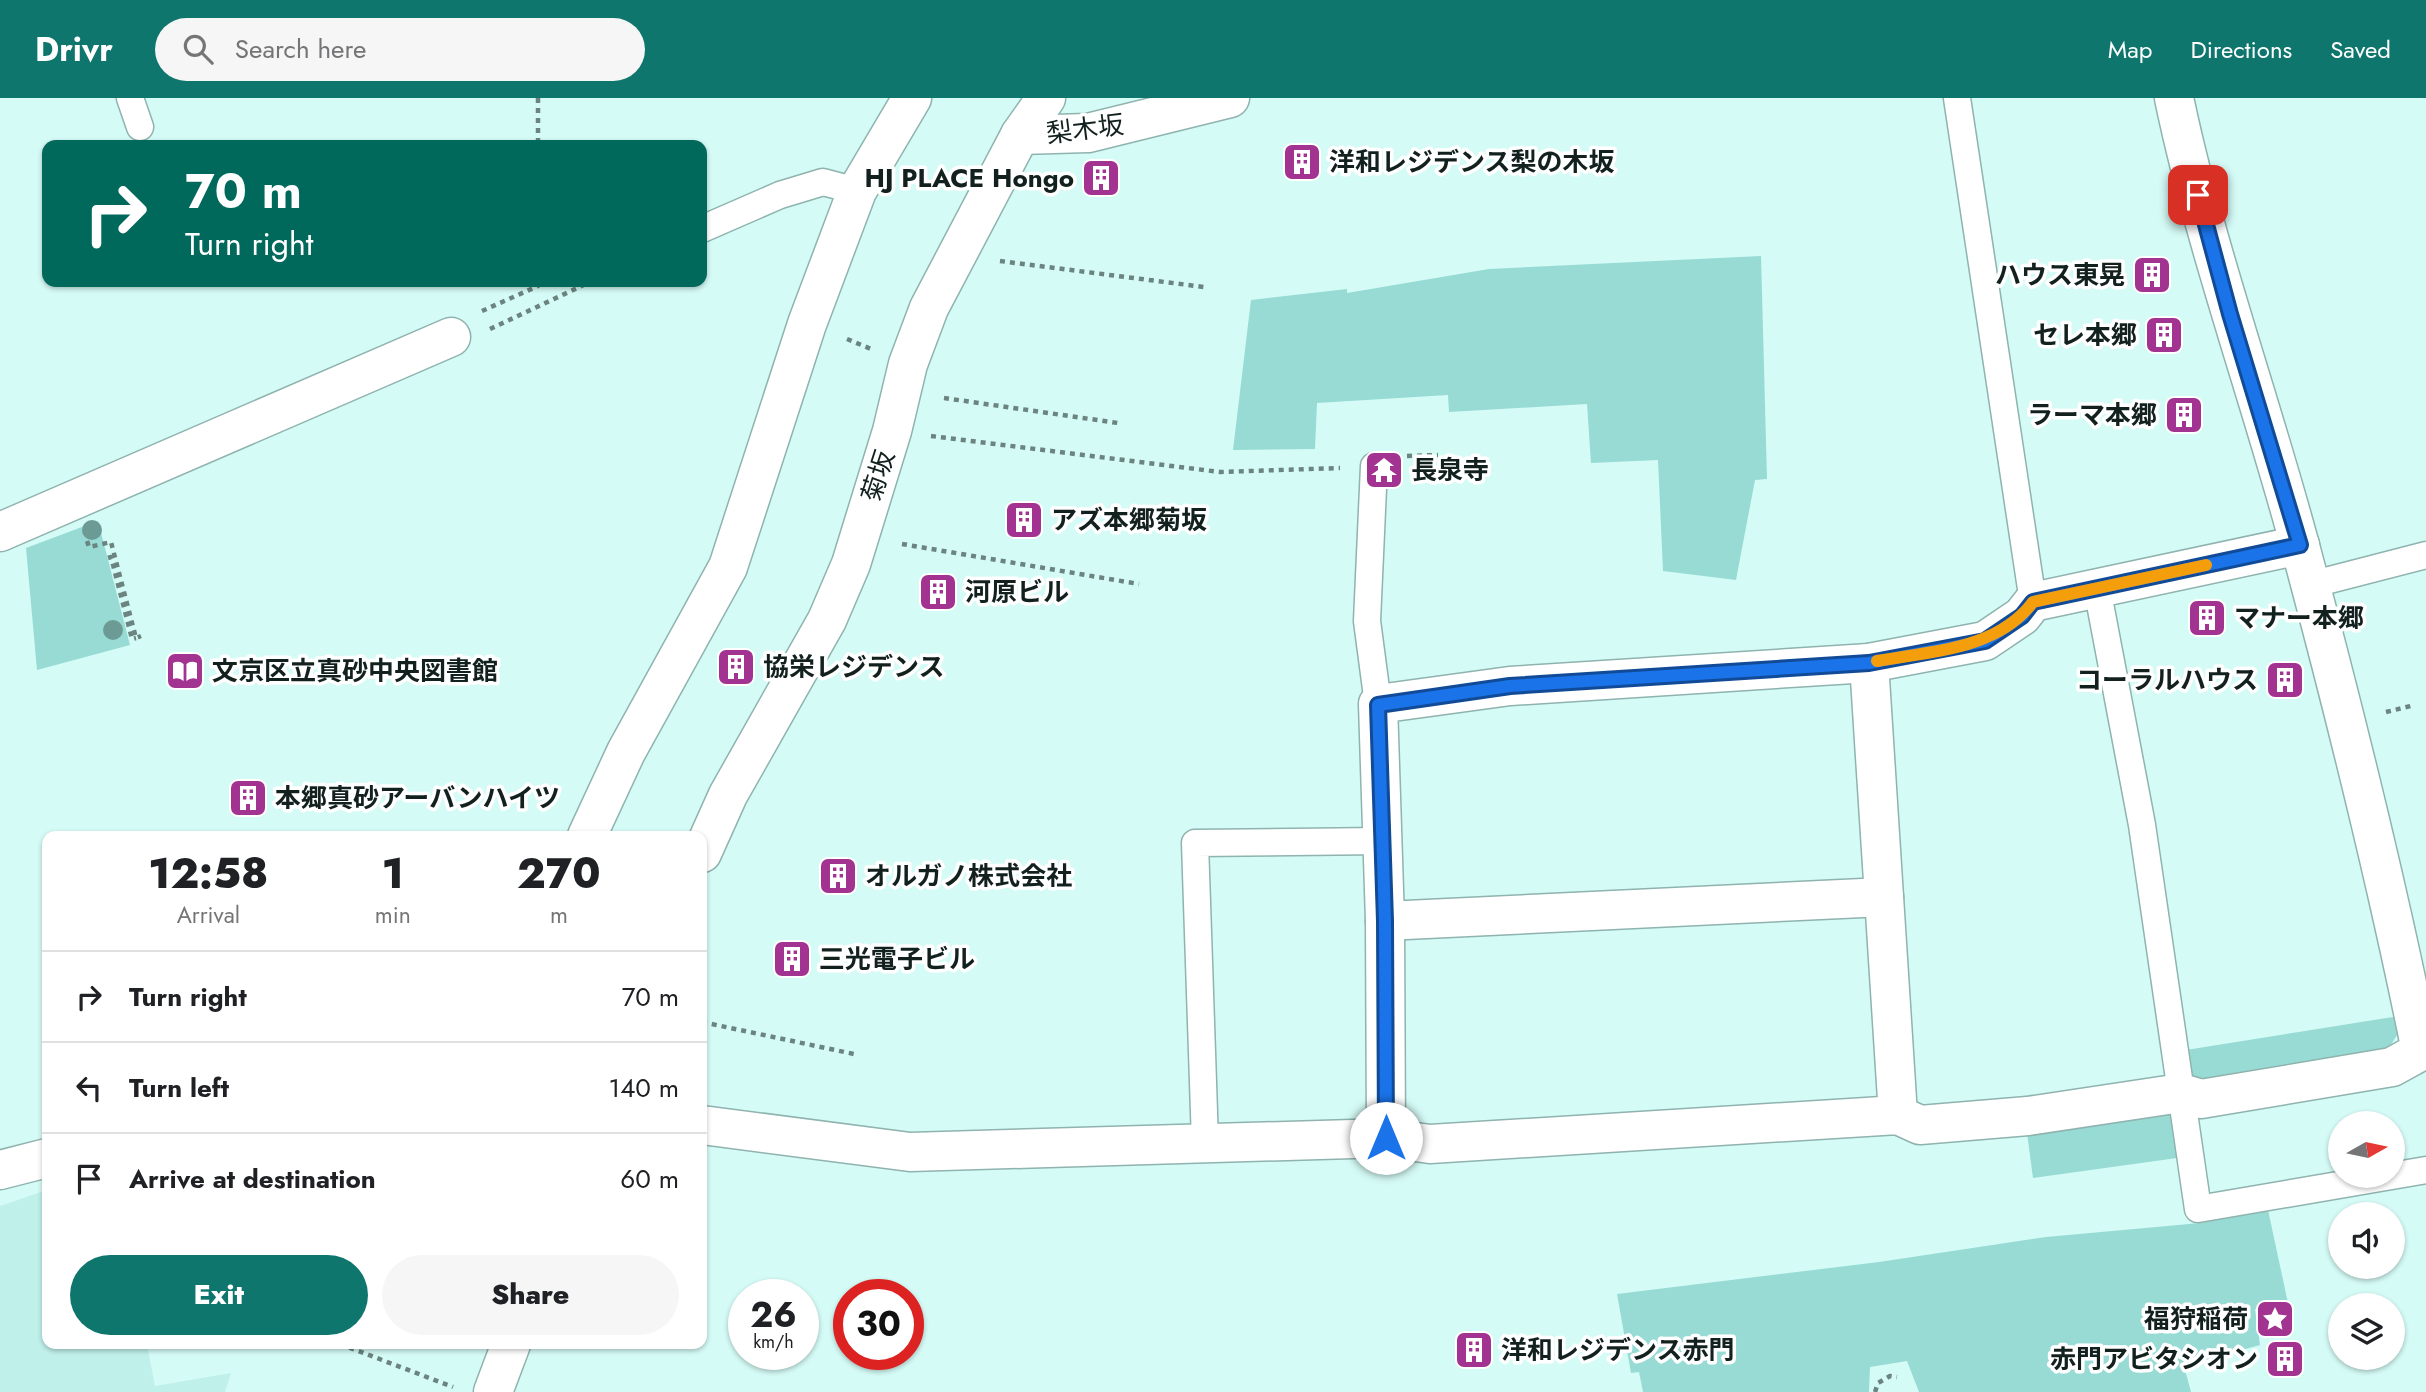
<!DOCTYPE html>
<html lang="en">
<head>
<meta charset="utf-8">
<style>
  :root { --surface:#fff; --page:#f6f6f6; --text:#202124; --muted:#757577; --line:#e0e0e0; --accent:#0f766e }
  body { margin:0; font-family:Jost,"Noto Sans JP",sans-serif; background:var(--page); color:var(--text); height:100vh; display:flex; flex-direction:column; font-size:26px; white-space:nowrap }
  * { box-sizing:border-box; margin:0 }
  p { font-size:23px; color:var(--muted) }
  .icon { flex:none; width:38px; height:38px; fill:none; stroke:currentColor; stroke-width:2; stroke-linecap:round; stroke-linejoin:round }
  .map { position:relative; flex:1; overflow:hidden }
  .drawer { position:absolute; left:42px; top:733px; width:665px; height:518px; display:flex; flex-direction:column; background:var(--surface); border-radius:14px; box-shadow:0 2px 5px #0004 }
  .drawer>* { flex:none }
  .top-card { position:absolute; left:42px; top:42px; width:665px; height:147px; border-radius:14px; box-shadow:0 2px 5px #0004; background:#00695c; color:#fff; overflow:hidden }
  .needle { width:46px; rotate:81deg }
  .fabs { position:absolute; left:2328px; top:1013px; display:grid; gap:14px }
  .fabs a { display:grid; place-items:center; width:77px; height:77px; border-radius:50%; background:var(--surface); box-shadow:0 2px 5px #0004; font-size:35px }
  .speed { position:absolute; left:728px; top:1181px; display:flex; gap:14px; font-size:35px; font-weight:700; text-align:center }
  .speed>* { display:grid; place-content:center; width:91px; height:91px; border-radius:50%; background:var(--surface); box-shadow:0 2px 5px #0004; line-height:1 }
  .speed small { font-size:18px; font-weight:400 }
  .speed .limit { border:10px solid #d22; background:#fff; color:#111 }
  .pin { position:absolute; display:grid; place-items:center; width:60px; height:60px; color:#fff; margin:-30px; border-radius:14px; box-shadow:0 4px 10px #0006 }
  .me { position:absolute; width:77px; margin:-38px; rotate:0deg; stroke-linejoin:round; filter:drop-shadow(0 0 5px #0008) }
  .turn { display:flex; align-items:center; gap:24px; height:147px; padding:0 28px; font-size:32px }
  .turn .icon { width:91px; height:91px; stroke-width:2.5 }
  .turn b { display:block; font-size:49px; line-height:60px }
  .eta { display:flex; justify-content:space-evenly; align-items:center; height:119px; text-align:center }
  .eta b { font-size:42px; font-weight:800; line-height:49px }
  .action { display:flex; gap:14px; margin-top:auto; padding:14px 28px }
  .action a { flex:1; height:80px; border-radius:42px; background:var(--accent); color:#fff; font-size:28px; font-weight:800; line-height:80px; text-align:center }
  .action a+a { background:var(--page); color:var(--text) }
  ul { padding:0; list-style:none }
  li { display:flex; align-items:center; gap:21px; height:91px; padding:0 28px; border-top:2px solid var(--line) }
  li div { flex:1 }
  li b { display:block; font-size:26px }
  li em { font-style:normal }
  header { display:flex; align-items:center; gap:42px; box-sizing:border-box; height:98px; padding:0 35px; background:var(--accent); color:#fff }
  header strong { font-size:33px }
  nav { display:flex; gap:38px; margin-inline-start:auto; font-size:24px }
  .search { width:490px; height:63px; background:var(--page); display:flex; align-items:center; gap:18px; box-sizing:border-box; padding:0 24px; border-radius:38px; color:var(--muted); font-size:26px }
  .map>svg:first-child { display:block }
</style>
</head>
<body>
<header>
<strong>Drivr</strong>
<div class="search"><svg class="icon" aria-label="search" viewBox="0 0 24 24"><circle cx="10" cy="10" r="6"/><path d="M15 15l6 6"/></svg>Search here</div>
<nav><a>Map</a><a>Directions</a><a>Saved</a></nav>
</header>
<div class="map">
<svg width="2426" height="1294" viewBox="0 0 2426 1294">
  <rect width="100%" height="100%" fill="#d5fbf6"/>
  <!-- built -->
  <path fill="#c0f0ea" d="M47,1092v154h100l8,42 76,-13 -6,19h-225v-186z"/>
  <!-- green -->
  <g fill="#97dbd4">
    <path d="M1761,158l6,223 -12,1 -19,100 -73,-9 -5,-111 -67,3 -4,-59 -138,8 -1,-17 -131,8 -2,46 -82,1 18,-150 96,-11v4l142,-24z"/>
    <path d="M98,423l32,124 -93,25 -11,-122z"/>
    <path d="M2399,918l2,13 -18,28 -181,28 -12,-10 -4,-25z"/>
    <path d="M2170,1016l7,44 -144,20 -6,-45z"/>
    <path d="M2268,1112l20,93 -33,6 5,36 -76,21 7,26h-272l-12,-31 -37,6 -1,25h-226l-4,-20 -8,1 -14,-79 262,-32 167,-25 154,-14z"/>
  </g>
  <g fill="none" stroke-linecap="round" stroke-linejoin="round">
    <defs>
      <g id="service">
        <path d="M130,0l10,29"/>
        <path d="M1957,0l76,504"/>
        <path d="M702,131l78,-34 43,-13 34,9"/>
        <path d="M1374,368l-7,155 11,83"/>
        <path d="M2310,487l116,-30"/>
        <path d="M2097,490l45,237 56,384 228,-39"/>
        <path d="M1205,1044l-10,-299 187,-2"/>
      </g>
      <g id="minor">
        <path d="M1020,37l68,-2 142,-35"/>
        <path d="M0,434l451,-195"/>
        <path d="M1869,565l29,452"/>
        <path d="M587,738l39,-84 102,-185 79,-243 50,-133 55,-93"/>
        <path d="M702,755l26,-58 99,-175 24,-56 41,-133 16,-67 21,-56 91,-173 26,-37"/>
        <path d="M1385,823l499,-24"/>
        <path d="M702,1027l208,27 476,-14 44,6 468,-29 22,10 108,-9 153,-23 20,6 191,-32 29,-16c-34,-169 -76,-338 -121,-505 -40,-149 -94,-296 -126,-448"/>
        <path d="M1386,1040l-1,-217 -7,-217 132,-18 359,-23 116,-22 37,-25 11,-14 267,-57"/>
        <path d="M0,1072l47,-12"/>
        <path d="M493,1294l18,-48"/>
      </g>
    </defs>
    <!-- service casing -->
    <use href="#service" stroke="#8fb3af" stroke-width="29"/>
    <!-- minor casing -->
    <use href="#minor" stroke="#8fb3af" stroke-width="41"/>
    <!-- path -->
    <g stroke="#6b8480" stroke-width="4.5" stroke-dasharray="5 5" stroke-linecap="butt">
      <path d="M538,0v47"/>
      <path d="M1000,163l204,26"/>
      <path d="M482,213l56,-25v-4"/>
      <path d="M490,231l100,-47"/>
      <path d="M847,241l24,10"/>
      <path d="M944,300l174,25"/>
      <path d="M931,338l289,36 120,-4"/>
      <path d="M1407,358l31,-1"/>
      <path d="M87,443l2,6 22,-5 25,96 5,-2"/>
      <path d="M902,446l237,40"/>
      <path d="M108,460l3,-1 21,82 4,-1"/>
      <path d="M2386,614l29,-7"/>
      <path d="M702,924l152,32"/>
      <path d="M340,1246l113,43"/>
      <path d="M1875,1294l3,-9 12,-7 7,1"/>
    </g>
    <!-- service -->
    <use href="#service" stroke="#fff" stroke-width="26"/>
    <!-- minor -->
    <use href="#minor" stroke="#fff" stroke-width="38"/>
  </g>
  <!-- trees -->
  <g fill="#6c9b96">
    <circle cx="92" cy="432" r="10"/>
    <circle cx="113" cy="532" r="10"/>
  </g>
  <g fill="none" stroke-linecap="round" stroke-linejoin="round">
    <defs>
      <path id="route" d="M1386,1040l-1,-217 -7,-216 132,-19 359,-23 116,-22 37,-25 11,-14 267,-57 -70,-231 -32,-119"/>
    </defs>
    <!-- route casing -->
    <use href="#route" stroke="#114b97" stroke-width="18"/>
    <!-- route -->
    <use href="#route" stroke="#1a73e8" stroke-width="12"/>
    <!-- slow -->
    <path stroke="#f59e0b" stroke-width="12" d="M1877,563c54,-10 120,-11 156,-59l173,-37"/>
  </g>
  <!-- icons -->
  <defs>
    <symbol id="building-square" viewBox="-11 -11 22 22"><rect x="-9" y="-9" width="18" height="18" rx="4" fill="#a33390" stroke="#fff"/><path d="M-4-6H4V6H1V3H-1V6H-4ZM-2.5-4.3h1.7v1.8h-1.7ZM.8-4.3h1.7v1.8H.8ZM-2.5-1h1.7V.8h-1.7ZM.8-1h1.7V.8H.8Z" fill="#fff"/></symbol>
    <symbol id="temple-square" viewBox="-11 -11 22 22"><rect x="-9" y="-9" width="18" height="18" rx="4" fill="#a33390" stroke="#fff"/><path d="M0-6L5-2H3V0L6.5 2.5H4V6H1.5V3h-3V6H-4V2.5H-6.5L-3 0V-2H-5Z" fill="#fff"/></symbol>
    <symbol id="library-square" viewBox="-11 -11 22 22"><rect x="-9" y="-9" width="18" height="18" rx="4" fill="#a33390" stroke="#fff"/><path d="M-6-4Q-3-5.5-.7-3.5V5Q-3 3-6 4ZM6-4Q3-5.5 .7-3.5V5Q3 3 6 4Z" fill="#fff"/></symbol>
    <symbol id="sight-square" viewBox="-11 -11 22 22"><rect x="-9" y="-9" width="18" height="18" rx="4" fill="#a33390" stroke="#fff"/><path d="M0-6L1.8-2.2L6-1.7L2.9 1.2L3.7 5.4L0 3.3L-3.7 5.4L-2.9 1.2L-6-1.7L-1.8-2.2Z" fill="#fff"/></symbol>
  </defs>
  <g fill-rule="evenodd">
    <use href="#building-square" x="1280" y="42" width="44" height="44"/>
    <use href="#building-square" x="1079" y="58" width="44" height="44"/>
    <use href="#building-square" x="2130" y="155" width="44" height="44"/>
    <use href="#building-square" x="2142" y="215" width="44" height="44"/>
    <use href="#building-square" x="2162" y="295" width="44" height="44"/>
    <use href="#temple-square" x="1362" y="350" width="44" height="44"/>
    <use href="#building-square" x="1002" y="400" width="44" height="44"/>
    <use href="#building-square" x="916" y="472" width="44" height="44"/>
    <use href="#building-square" x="2185" y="498" width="44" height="44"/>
    <use href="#building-square" x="714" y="547" width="44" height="44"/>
    <use href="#library-square" x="163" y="551" width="44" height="44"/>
    <use href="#building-square" x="2263" y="560" width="44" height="44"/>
    <use href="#building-square" x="226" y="678" width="44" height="44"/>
    <use href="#building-square" x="816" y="756" width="44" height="44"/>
    <use href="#building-square" x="770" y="839" width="44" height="44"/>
    <use href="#sight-square" x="2253" y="1199" width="44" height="44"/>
    <use href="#building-square" x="1452" y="1230" width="44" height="44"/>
    <use href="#building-square" x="2263" y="1239" width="44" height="44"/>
  </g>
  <g text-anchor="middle" stroke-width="7" stroke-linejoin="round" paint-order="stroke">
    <!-- street labels -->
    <g font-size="26" fill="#12201e" stroke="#fff">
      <text transform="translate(1085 31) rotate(-7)" y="9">梨木坂</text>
      <text transform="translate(878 378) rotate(-72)" y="9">菊坂</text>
    </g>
    <!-- poi labels -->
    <g font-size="26" font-weight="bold" fill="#12201e" stroke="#fff" text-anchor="start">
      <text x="1329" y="73">洋和レジデンス梨の木坂</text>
      <text x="1074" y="89" text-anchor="end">HJ PLACE Hongo</text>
      <text x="2125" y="186" text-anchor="end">ハウス東晃</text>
      <text x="2137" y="246" text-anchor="end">セレ本郷</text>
      <text x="2157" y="326" text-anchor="end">ラーマ本郷</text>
      <text x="1411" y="381">長泉寺</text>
      <text x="1051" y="431">アズ本郷菊坂</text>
      <text x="965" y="503">河原ビル</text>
      <text x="2234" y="529">マナー本郷</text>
      <text x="763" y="578">協栄レジデンス</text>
      <text x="212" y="582">文京区立真砂中央図書館</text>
      <text x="2258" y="591" text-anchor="end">コーラルハウス</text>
      <text x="275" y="709">本郷真砂アーバンハイツ</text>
      <text x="865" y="787">オルガノ株式会社</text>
      <text x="819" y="870">三光電子ビル</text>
      <text x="2248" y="1230" text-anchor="end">福狩稲荷</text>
      <text x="1501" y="1261">洋和レジデンス赤門</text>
      <text x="2258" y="1270" text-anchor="end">赤門アビタシオン</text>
    </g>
  </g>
</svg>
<div class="fabs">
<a><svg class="needle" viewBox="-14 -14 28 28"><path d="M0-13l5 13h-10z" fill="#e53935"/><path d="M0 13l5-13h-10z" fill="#757577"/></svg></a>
<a><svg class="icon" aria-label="sound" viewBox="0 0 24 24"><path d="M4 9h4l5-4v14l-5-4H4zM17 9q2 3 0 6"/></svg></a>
<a><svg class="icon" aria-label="layers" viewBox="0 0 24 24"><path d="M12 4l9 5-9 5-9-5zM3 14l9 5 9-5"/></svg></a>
</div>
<div class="speed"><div>26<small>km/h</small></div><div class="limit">30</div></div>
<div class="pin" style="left:2198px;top:97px;background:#d93025"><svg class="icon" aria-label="arrive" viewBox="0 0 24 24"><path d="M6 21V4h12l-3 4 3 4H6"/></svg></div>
<svg class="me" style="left:1386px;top:1040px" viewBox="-20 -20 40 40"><circle r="19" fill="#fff"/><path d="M0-13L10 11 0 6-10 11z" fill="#1a73e8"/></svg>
<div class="top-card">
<div class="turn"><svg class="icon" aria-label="right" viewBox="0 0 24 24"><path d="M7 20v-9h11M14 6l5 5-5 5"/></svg><div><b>70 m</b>Turn right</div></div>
</div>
<section class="drawer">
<div class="eta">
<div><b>12:58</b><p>Arrival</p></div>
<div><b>1</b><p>min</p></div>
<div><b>270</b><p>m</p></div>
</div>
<ul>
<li><svg class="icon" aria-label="right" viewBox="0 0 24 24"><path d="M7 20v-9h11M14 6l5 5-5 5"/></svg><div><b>Turn right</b></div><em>70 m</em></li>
<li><svg class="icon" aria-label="left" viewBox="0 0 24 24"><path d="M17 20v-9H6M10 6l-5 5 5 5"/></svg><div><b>Turn left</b></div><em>140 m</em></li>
<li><svg class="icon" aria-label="arrive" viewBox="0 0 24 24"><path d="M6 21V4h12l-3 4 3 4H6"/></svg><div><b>Arrive at destination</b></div><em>60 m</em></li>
</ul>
<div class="action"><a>Exit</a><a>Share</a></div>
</section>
</div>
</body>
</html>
